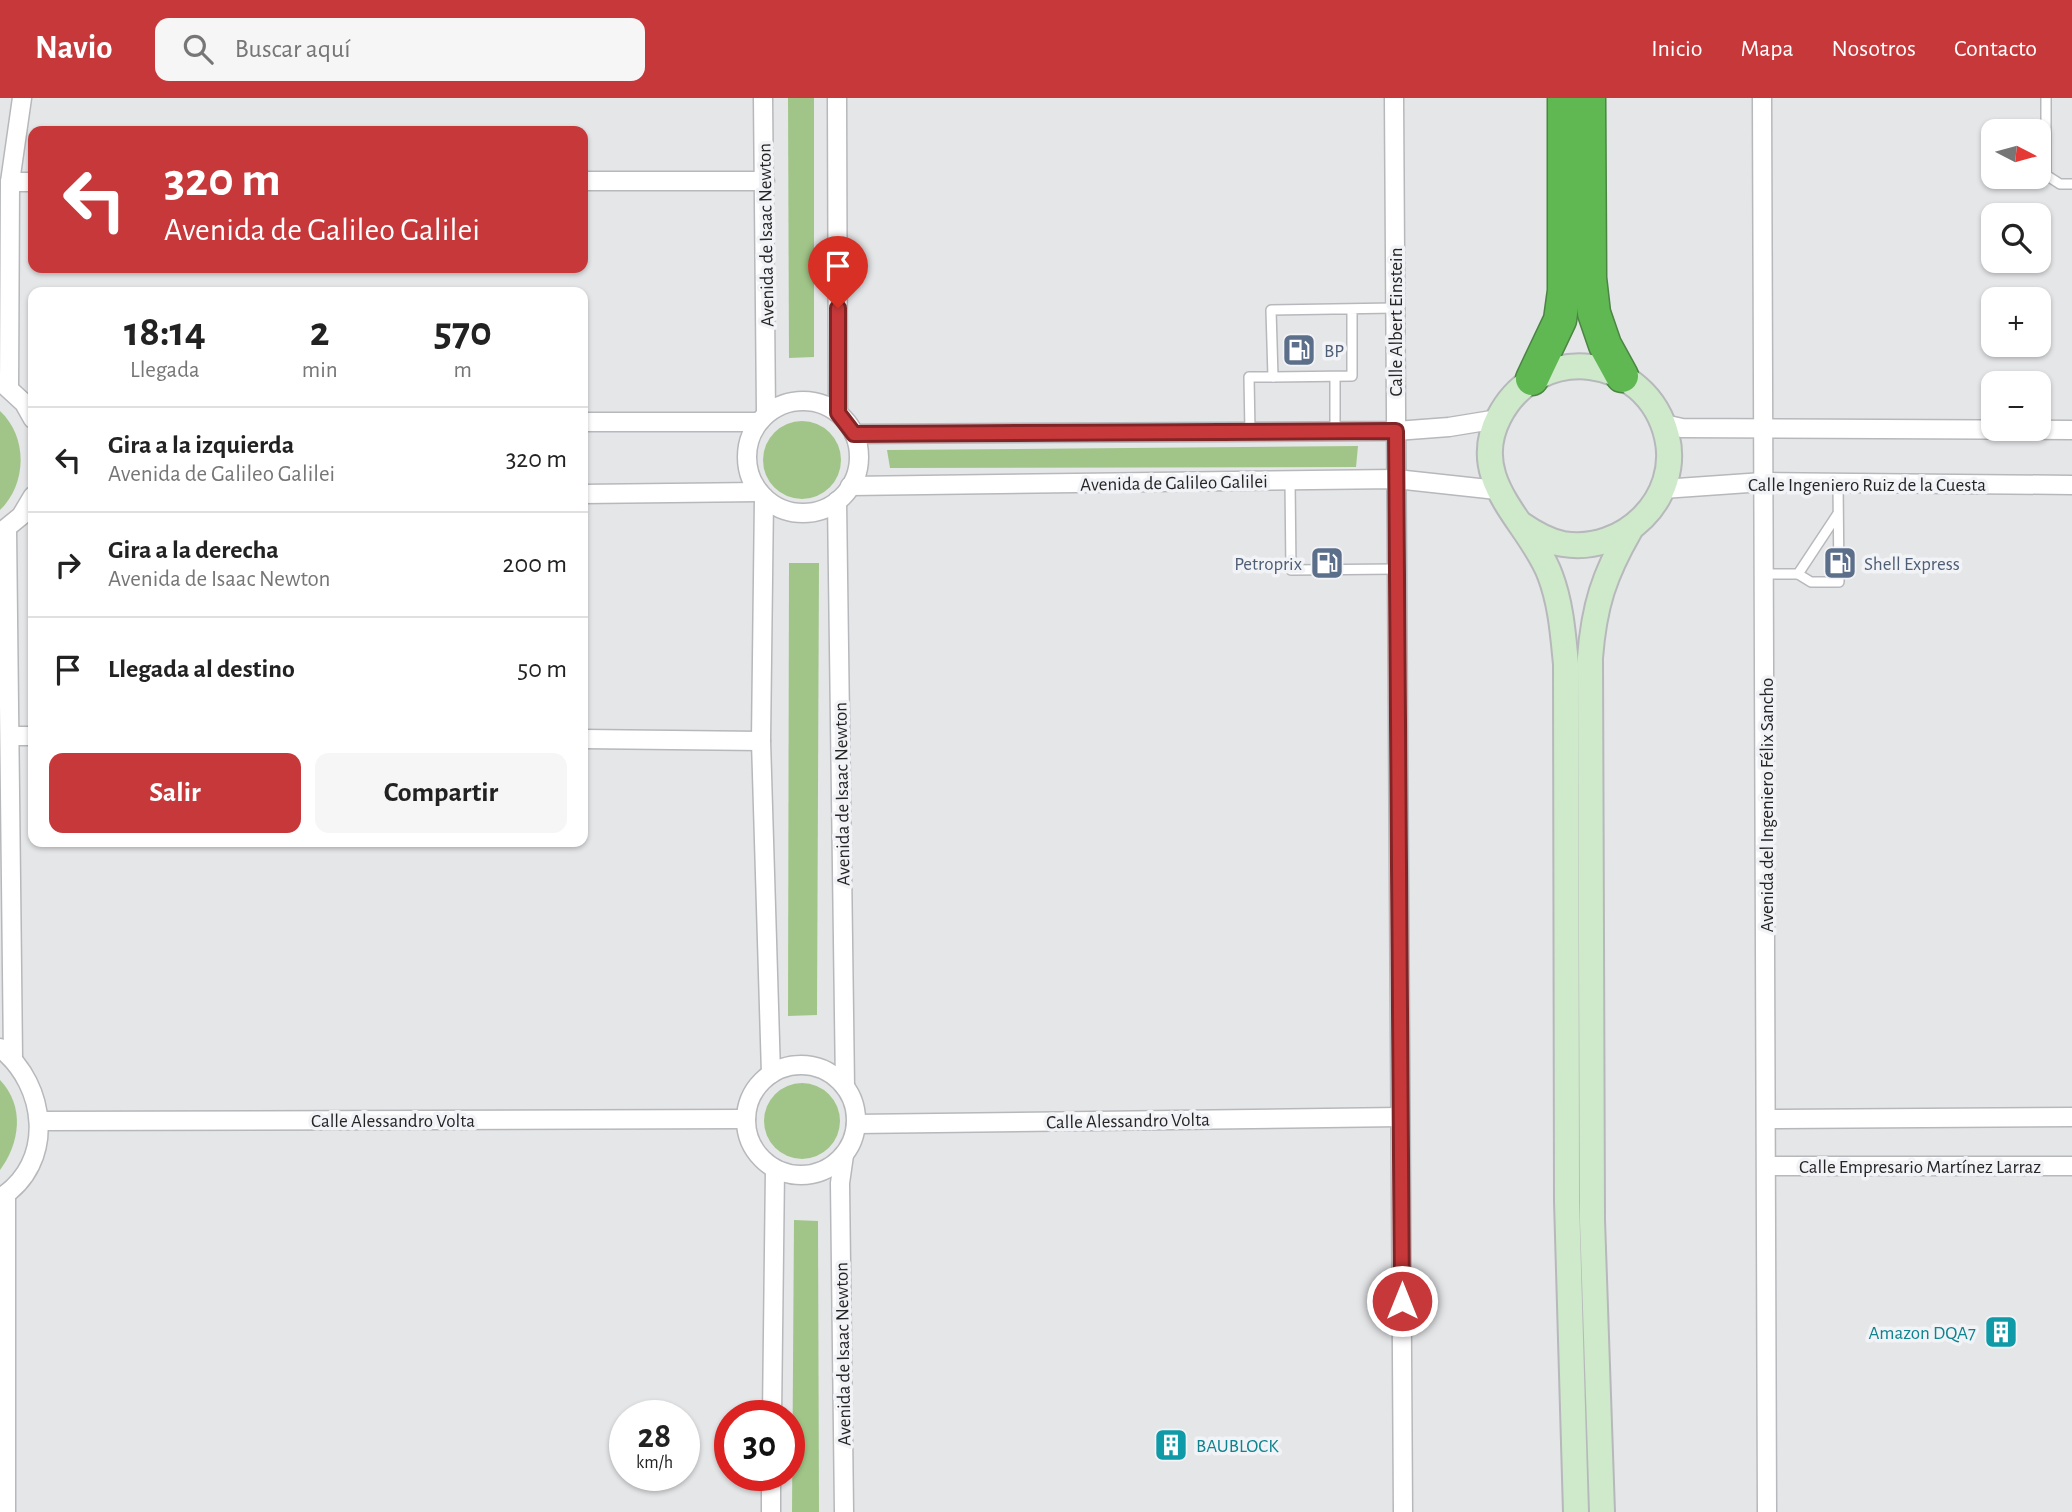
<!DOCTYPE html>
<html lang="es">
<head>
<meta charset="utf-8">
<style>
  :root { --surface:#fff; --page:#f6f6f6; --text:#222; --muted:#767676; --line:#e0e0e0; --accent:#c7383a }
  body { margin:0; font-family:"Alegreya Sans",sans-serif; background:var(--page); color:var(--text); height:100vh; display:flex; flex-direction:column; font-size:26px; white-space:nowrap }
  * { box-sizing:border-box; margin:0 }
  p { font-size:23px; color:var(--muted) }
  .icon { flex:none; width:38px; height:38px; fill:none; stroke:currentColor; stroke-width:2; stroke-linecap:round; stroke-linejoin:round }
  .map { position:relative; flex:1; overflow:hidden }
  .details { position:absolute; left:28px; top:189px; width:560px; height:560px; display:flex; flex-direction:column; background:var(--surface); border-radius:14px; box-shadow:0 2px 5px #0004 }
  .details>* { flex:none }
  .guide { position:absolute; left:28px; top:28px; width:560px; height:147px; border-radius:14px; box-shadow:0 2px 5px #0004; background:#c7383a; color:#fff; overflow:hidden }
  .needle { width:46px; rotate:96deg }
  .tools { position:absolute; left:1981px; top:21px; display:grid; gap:14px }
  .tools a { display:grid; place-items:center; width:70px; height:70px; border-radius:14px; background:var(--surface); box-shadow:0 2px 5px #0004; font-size:35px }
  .speed { position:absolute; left:609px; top:1302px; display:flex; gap:14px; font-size:35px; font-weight:700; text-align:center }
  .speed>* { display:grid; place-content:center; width:91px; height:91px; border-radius:50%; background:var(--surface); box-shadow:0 2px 5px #0004; line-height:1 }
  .speed small { font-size:18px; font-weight:400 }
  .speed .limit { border:10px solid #d22; background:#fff; color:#111 }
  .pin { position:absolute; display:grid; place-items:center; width:60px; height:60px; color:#fff; margin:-72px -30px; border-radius:50% 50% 50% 0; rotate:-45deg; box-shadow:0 0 7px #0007 }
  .pin .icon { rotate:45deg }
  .me { position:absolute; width:77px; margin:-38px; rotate:0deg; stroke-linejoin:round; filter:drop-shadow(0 0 5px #0008) }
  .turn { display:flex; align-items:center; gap:24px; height:147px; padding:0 21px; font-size:32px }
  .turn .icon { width:91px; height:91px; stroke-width:2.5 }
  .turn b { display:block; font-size:49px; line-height:60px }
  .eta { display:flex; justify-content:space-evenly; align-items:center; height:119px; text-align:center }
  .eta b { font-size:42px; font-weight:700; line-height:49px }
  .cta { display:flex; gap:14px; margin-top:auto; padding:14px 21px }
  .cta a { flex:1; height:80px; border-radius:14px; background:var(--accent); color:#fff; font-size:28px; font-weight:700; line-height:80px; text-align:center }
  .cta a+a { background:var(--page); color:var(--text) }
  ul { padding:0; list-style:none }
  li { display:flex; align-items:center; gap:21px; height:105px; padding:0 21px; border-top:2px solid var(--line) }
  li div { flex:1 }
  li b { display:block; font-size:26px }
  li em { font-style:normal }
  header { display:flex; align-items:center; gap:42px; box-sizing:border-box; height:98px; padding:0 35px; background:var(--accent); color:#fff }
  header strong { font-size:33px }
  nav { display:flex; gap:38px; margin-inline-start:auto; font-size:24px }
  .search { width:490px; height:63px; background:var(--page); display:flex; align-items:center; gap:18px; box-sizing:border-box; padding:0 24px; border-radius:14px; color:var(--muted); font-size:26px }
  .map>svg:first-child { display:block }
</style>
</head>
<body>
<header>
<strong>Navio</strong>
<div class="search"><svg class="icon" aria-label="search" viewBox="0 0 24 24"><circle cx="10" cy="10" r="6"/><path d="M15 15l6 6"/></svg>Buscar aquí</div>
<nav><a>Inicio</a><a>Mapa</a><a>Nosotros</a><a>Contacto</a></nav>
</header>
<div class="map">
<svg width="2072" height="1414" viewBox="0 0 2072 1414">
  <rect width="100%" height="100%" fill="#e5e6e8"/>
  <!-- green -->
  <g fill="#a1c588">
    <path d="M788,0h26v259l-25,1z"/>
    <path d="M0,313c28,26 27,73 0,99z"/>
    <circle cx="802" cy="362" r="39"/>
    <path d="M1358,348l-2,21 -466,1 -3,-18z"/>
    <path d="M789,465h30l-2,452 -29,1z"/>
    <path d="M0,982c25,26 20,63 0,90z"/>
    <circle cx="802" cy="1023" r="38"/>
    <path d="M794,1122l24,1 1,291h-27z"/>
  </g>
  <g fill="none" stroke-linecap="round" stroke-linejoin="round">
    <defs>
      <g id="service">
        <path d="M2046,0v77l14,9h12"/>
        <path d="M1352,211v67l-79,1 -2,-67 124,-2"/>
        <path d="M1335,279v54"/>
        <path d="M1250,334l-1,-55h24"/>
        <path d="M1290,383l1,89 106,-1"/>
        <path d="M1764,476h34l39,-59"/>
        <path d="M1798,476l13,8h28l-1,-99"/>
      </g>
      <g id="minor">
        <path d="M763,0l3,315"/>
        <path d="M837,0l1,315"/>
        <path d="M1394,0l9,1414"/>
        <path d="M1762,0l5,1414"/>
        <path d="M583,83h182"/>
        <path d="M10,84h23"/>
        <path d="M0,283l24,22 9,16"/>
        <path d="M9,289l1,-205 12,-84"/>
        <circle cx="803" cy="359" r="56"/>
        <path d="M583,324h175"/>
        <path d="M1664,326l18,4 390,2"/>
        <path d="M854,336l542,-3 53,-4 49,-8"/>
        <path d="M850,388l546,-7 101,11"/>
        <path d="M1663,391l100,-7 309,3"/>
        <path d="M583,396l176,-2"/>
        <path d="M764,399l-3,244 10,333"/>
        <path d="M837,403l8,586"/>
        <path d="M7,431l6,529"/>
        <path d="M0,435l21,-17 12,-20"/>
        <path d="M11,638h22"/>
        <path d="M583,641l178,2"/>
        <path d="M0,950c47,37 56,115 0,150"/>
        <circle cx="801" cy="1022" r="55"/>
        <path d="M1768,1021l304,-2"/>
        <path d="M40,1023l706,-2"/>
        <path d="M856,1026l544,-7"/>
        <path d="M844,1057l-4,28 4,329"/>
        <path d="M1768,1068h304"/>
        <path d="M772,1318l3,-247"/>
        <path d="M6,1414v-318"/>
        <path d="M771,1414v-37"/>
      </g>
      <g id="secondary">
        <path d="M1521,426c13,9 26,17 42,20 61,10 118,-46 104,-107 -20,-84 -129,-96 -168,-20 -33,64 31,105 51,158 11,29 13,59 16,89l1,537 9,311"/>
        <path d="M1602,1414l-10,-292 -2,-562c4,-52 14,-83 40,-128"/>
      </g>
      <g id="motorway">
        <path d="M1589,0l1,180 4,35 11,32 17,31"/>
        <path d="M1532,281l28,-59 4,-29v-193"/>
      </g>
    </defs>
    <!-- service casing -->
    <use href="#service" stroke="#b7b8bb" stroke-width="12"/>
    <!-- minor casing -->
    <use href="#minor" stroke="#b7b8bb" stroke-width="21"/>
    <!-- secondary casing -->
    <use href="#secondary" stroke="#b7b8bb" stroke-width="28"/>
    <!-- motorway casing -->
    <use href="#motorway" stroke="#4b8543" stroke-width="35"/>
    <!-- service -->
    <use href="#service" stroke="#fff" stroke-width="9"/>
    <!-- minor -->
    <use href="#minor" stroke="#fff" stroke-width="18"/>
    <!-- secondary -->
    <use href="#secondary" stroke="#cfeacb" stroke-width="24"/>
    <!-- motorway -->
    <use href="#motorway" stroke="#60b853" stroke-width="32"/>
  </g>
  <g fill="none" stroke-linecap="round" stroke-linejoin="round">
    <defs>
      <path id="route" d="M838,210v105l16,21 542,-3 6,870"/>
    </defs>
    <!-- route casing -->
    <use href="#route" stroke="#812426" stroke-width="18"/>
    <!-- route -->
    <use href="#route" stroke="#c7383a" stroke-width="12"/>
  </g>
  <!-- icons -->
  <defs>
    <symbol id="fuel-square" viewBox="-11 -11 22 22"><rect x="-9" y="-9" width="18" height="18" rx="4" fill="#5c6f8a" stroke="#f2f3f6"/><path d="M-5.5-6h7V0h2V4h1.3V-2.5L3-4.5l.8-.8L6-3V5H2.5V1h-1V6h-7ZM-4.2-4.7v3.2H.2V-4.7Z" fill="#fff"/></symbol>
    <symbol id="building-square" viewBox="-11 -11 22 22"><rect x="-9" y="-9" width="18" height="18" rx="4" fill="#0f9aa8" stroke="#f2f3f6"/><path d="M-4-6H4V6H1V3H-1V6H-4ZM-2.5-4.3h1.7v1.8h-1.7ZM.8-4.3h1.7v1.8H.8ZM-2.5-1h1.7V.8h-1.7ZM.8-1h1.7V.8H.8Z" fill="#fff"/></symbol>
  </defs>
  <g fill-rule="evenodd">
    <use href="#fuel-square" x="1280" y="233" width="38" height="38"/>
    <use href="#fuel-square" x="1308" y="446" width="38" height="38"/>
    <use href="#fuel-square" x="1821" y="446" width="38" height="38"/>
    <use href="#building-square" x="1982" y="1215" width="38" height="38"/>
    <use href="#building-square" x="1152" y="1328" width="38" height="38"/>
  </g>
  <g text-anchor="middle" stroke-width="7" stroke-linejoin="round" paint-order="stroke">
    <!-- street labels -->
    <g font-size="19" fill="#252526" stroke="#f2f3f6">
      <text transform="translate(765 137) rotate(-91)" y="7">Avenida de Isaac Newton</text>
      <text transform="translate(1395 224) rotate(-90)" y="7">Calle Albert Einstein</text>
      <text transform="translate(1174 384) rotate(-1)" y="7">Avenida de Galileo Galilei</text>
      <text x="1867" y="393">Calle Ingeniero Ruiz de la Cuesta</text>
      <text transform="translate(841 696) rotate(-91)" y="7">Avenida de Isaac Newton</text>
      <text transform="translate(1766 707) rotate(-90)" y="7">Avenida del Ingeniero Félix Sancho</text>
      <text x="393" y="1029">Calle Alessandro Volta</text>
      <text transform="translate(1128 1022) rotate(-1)" y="7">Calle Alessandro Volta</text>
      <text x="1920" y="1075">Calle Empresario Martínez Larraz</text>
      <text transform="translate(842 1256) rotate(-91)" y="7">Avenida de Isaac Newton</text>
    </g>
    <!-- service labels -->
    <g font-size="19" fill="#4e5e75" stroke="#f2f3f6" text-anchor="start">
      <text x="1324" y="259">BP</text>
      <text x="1302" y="472" text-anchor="end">Petroprix</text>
      <text x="1864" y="472">Shell Express</text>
    </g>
    <!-- culture labels -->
    <g font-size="19" fill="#0d838f" stroke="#f2f3f6" text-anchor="end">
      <text x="1976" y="1241">Amazon DQA7</text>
      <text x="1196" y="1354" text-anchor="start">BAUBLOCK</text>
    </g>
  </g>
</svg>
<div class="tools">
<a><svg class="needle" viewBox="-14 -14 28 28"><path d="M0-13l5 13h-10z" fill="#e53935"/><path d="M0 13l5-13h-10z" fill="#767676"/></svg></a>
<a><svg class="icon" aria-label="search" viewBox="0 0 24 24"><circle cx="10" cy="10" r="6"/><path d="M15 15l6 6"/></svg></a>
<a>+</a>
<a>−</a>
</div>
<div class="speed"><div>28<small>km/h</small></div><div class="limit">30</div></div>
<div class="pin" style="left:838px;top:210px;background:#d93025"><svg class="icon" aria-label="arrive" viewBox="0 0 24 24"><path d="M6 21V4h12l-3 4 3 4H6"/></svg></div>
<svg class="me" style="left:1402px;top:1203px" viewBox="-20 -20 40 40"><circle r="17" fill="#c7383a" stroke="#fff" stroke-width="3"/><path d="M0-11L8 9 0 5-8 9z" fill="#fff"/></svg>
<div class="guide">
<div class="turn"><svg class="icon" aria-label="left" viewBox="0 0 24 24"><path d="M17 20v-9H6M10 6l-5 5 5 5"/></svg><div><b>320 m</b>Avenida de Galileo Galilei</div></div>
</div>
<section class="details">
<div class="eta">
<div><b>18:14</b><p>Llegada</p></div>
<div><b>2</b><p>min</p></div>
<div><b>570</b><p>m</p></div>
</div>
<ul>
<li><svg class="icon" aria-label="left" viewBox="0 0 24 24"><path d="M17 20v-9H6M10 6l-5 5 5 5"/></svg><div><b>Gira a la izquierda</b><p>Avenida de Galileo Galilei</p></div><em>320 m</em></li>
<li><svg class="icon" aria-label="right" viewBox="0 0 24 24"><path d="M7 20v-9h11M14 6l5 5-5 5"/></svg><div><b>Gira a la derecha</b><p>Avenida de Isaac Newton</p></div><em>200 m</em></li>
<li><svg class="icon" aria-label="arrive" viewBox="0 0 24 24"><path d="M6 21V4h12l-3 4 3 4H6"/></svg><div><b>Llegada al destino</b></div><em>50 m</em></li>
</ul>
<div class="cta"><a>Salir</a><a>Compartir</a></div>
</section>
</div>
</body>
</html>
